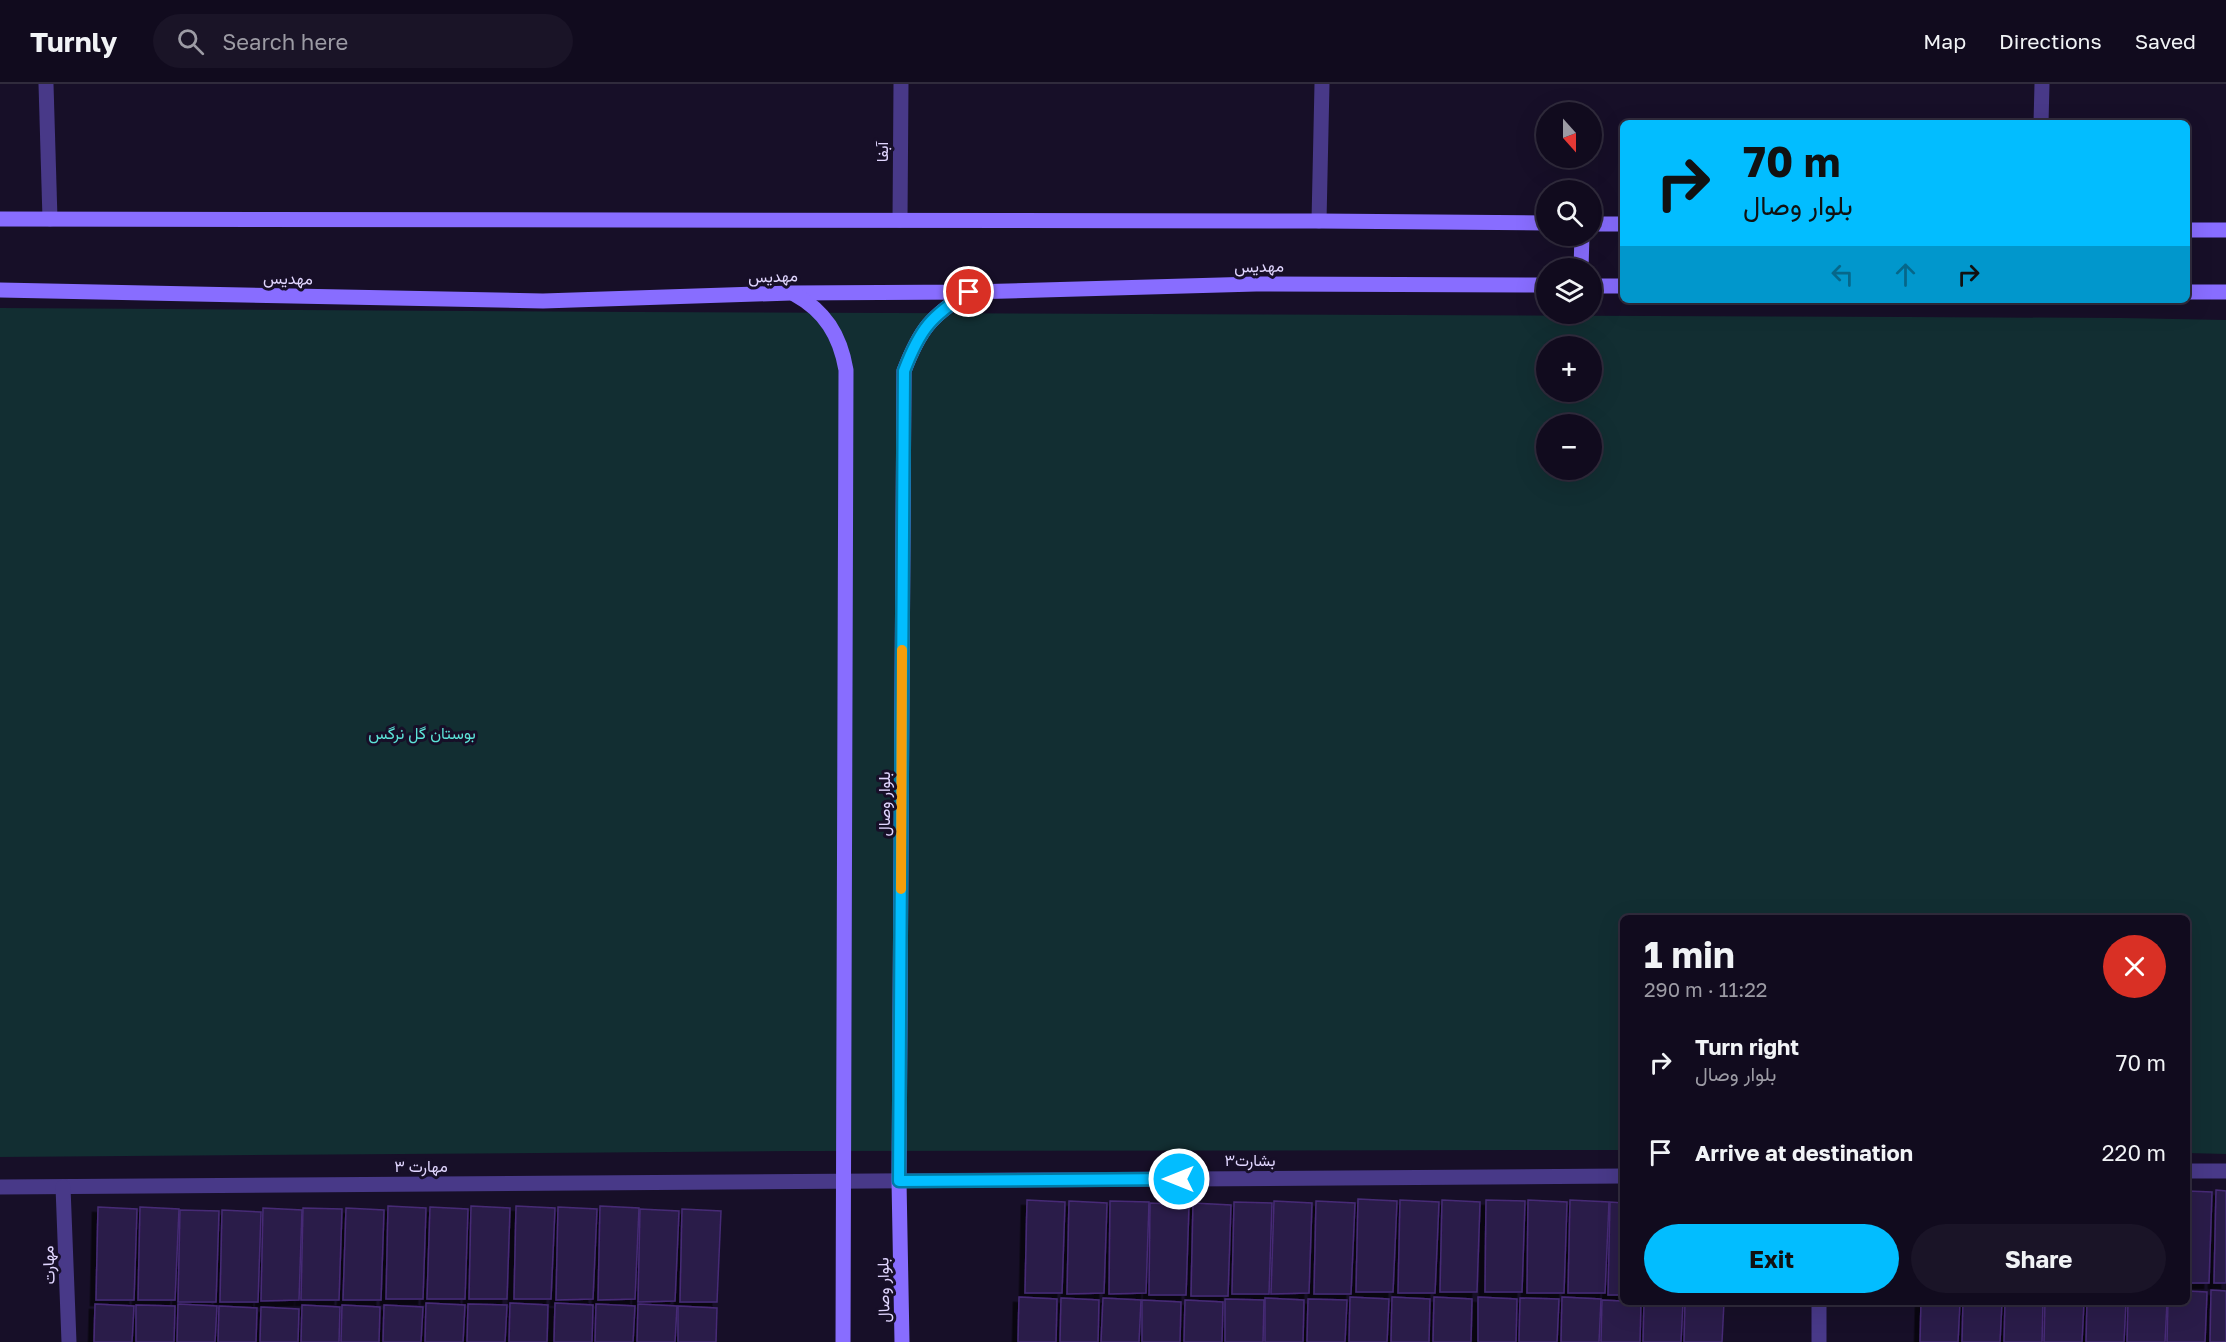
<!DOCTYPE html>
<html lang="en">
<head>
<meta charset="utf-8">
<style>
  :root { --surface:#110b1e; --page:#1a1427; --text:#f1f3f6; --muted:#9c9ba4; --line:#302b3c; --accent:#02bdff }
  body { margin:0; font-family:"Golos Text",Vazirmatn,sans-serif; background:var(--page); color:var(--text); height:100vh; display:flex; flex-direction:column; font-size:22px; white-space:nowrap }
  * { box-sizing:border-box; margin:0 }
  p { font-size:20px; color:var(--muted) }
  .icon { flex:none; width:33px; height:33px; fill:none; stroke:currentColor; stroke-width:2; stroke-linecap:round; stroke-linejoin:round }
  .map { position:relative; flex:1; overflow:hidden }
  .sheet { position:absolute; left:1620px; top:831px; width:570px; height:390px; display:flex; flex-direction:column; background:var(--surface); border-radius:9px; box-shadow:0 6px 24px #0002,0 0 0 2px var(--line) }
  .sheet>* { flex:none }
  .guide { position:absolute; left:1620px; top:36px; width:570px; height:183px; border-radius:9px; box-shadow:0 6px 24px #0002,0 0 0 2px var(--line); background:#02bdff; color:#111; overflow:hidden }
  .needle { width:39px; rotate:159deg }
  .fabs { position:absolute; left:1536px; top:18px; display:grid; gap:12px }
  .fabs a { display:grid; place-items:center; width:66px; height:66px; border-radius:50%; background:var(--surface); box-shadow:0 6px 24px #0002,0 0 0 2px var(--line); font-size:30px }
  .pin { position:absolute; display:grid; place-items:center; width:51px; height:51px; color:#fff; margin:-26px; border:3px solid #fff; border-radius:50%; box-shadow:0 2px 6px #0007 }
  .me { position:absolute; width:66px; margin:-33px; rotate:270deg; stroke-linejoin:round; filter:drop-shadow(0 0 4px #0008) }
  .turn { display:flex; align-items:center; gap:21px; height:126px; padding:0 24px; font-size:27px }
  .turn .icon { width:78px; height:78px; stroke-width:2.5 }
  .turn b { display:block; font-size:42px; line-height:51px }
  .lanes { display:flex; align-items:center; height:57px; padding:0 24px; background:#0003; justify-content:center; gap:30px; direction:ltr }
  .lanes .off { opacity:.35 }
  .round { display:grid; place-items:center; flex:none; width:63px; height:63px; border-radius:32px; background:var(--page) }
  .summary { display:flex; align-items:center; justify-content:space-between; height:102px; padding:0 24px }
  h1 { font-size:36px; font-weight:700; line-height:45px }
  .action { display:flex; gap:12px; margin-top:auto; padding:12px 24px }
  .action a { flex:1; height:69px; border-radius:36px; background:var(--accent); color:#111; font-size:24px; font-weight:700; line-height:69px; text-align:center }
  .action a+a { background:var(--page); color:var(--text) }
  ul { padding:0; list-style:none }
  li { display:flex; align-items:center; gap:18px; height:90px; padding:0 24px }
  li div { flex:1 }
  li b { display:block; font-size:22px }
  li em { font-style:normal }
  header { display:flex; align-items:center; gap:36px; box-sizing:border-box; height:84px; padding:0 30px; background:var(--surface); border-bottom:2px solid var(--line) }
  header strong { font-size:28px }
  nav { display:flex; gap:33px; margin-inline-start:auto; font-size:21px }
  .search { width:420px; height:54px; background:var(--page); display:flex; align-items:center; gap:15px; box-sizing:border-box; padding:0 21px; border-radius:33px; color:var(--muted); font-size:22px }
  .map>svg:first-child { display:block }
</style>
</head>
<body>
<header>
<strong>Turnly</strong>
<div class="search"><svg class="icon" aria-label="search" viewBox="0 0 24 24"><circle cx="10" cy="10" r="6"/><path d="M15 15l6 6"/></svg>Search here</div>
<nav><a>Map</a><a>Directions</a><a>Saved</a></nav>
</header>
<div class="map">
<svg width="2226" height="1258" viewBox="0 0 2226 1258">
  <defs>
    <filter id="shadow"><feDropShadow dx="-5.5" dy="5.5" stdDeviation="0" flood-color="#0009"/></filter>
  </defs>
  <rect width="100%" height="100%" fill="#170f28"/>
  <!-- green -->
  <path fill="#122e32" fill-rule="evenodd" d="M0,224c707,5 1414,7 2122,10l104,2v834l-39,-1v-235h-564v232l-830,1 -793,6zM1546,262h46v46h-46zM1546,340h46v46h-46z"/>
  <!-- building -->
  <g fill="#2b1a49" stroke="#462c76" stroke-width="1.5" filter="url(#shadow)">
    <path d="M2216,1106l10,1v92h-12z"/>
    <path d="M2187,1107l25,1 -3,91h-22z"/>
    <path d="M1358,1115l39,2 -4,91h-37z"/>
    <path d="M1027,1116l38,2 -3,91h-37z"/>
    <path d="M1400,1116l39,2 -4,91h-37z"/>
    <path d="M1442,1116l38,2 -3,90h-37z"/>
    <path d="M1486,1116l39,1 -3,91h-37z"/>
    <path d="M1528,1116l39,2 -3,91h-37z"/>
    <path d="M1570,1116l39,2 -4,91h-37z"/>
    <path d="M1069,1117l38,2 -3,90 -37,1z"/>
    <path d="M1110,1117l39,1 -3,91 -37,1z"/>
    <path d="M1274,1117l38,2 -3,90 -38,1z"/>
    <path d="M1316,1117l39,2 -4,91h-37z"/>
    <path d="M1234,1118l38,1 -3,91h-37z"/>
    <path d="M1610,1118l13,1v92h-15z"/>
    <path d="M1150,1119l39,2 -3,90h-37z"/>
    <path d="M1193,1119l38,2 -3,91h-37z"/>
    <path d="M388,1122l38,2 -3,91h-37z"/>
    <path d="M471,1122l39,2 -3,91h-38z"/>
    <path d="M516,1122l39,2 -4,91h-37z"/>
    <path d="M600,1122l39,2 -4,91 -37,1z"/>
    <path d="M98,1123l39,2 -3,91h-38z"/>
    <path d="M140,1123l39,2 -4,91h-37z"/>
    <path d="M430,1123l38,2 -3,90h-38z"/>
    <path d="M558,1123l39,2 -4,90 -37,1z"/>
    <path d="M263,1124l39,2 -3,90 -38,1z"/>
    <path d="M303,1124l39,1 -3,91h-38z"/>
    <path d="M346,1124l38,2 -3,90h-38z"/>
    <path d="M640,1125l39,2 -4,90 -37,1z"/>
    <path d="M682,1125l39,2 -4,91h-37z"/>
    <path d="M180,1126l39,1 -3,91h-38z"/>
    <path d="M222,1126l39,2 -3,90h-38z"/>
    <path d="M2211,1206l15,1v51h-16z"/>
    <path d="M2187,1207l20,1 -2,50h-38l1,-40h19z"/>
    <path d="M1019,1213l38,2 -1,43h-38z"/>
    <path d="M1350,1213l39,2 -2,43h-38z"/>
    <path d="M1392,1213l38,2 -1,43h-38z"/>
    <path d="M1434,1213l38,2 -1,43h-38z"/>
    <path d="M1478,1213l39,2 -1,43h-38z"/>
    <path d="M1562,1213l39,2 -2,43h-38z"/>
    <path d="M1061,1214l38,2 -1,42h-38z"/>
    <path d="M1103,1214l38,2 -2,42h-38z"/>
    <path d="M1265,1214l39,2 -1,42h-38z"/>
    <path d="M1520,1214l39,1 -2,43h-38z"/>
    <path d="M1225,1215l39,1 -1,42h-38z"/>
    <path d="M1308,1215l39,1 -2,42h-38z"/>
    <path d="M1142,1216l39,2 -1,40h-38z"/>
    <path d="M1185,1216l38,2 -1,40h-38z"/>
    <path d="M1602,1216l39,2 -1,40h-39z"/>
    <path d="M1644,1218h39l-2,40h-38z"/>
    <path d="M1685,1218h39l-2,40h-38z"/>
    <path d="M1921,1218h39l-2,40h-38z"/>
    <path d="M1963,1218h39l-2,40h-38z"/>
    <path d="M2005,1218h38l-1,40h-38z"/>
    <path d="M2045,1218h39l-2,40h-38z"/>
    <path d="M2087,1218h39l-2,40h-38z"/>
    <path d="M2128,1218h39l-2,40h-38z"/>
    <path d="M426,1219l39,2 -2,37h-38z"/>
    <path d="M510,1219l38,2 -1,37h-38z"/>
    <path d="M555,1219l38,2 -1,37h-38z"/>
    <path d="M95,1220l39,2 -2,36h-38z"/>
    <path d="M178,1220l39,2 -2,36h-38z"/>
    <path d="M468,1220l39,1 -2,37h-38z"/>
    <path d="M596,1220l39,2 -2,36h-38z"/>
    <path d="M638,1220l39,2 -2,36h-38z"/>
    <path d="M136,1221l39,1 -1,36h-38z"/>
    <path d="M302,1221l38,2 -1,35h-38z"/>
    <path d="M342,1221l38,2 -1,35h-38z"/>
    <path d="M384,1221l39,2 -2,35h-38z"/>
    <path d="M219,1222l38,2 -1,34h-38z"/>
    <path d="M678,1222l39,2 -1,34h-38z"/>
    <path d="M261,1223l38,2 -1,33h-38z"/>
  </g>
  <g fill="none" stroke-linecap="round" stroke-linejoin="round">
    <!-- street -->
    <g stroke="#483988" stroke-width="15">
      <path d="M46,0l4,135"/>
      <path d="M2041,39l1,-39"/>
      <path d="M900,136l1,-136"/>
      <path d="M1319,137l3,-137"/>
      <path d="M2187,1087h39"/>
      <path d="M0,1103l1623,-11"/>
      <path d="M63,1103l6,155"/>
      <path d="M1819,1218v40"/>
    </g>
    <!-- secondary -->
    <g stroke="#886dff" stroke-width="15">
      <path d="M0,135l1319,2 227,2"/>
      <path d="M1592,140h31"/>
      <path d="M2187,146h39"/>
      <path d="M1581,184l1,-32"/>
      <path d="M1592,202h31"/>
      <path d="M0,206l543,11 248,-8 178,-1 287,-8 290,1"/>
      <path d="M2187,208h39"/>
      <path d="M794,210c31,17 46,41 52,76l-3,972"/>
      <path d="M902,1258l-3,-161 5,-810c16,-42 27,-55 65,-79"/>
    </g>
  </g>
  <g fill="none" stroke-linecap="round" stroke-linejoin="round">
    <defs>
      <path id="route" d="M969,208c-38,24 -49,37 -65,79l-5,810 280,-2"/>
    </defs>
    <!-- route casing -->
    <use href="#route" stroke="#017ba6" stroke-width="15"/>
    <!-- route -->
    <use href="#route" stroke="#02bdff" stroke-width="10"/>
    <!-- slow -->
    <path stroke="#f59e0b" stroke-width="10" d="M901,805l1,-239"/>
  </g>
  <g text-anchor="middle" stroke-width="6" stroke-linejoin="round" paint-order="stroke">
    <!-- street labels -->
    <g font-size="16" fill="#e1d6ff" stroke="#170f28">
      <text transform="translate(882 68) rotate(-90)" y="6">آبفا</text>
      <text transform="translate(1259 182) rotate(-1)" y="6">مهدیس</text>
      <text transform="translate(773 192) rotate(-2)" y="6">مهدیس</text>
      <text transform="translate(288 194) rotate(1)" y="6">مهدیس</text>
      <text transform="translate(884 720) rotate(-90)" y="6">بلوار وصال</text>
      <text x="1250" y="1082">بشارت۳</text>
      <text x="421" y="1088">مهارت ۳</text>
      <text transform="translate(48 1181) rotate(-92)" y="6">مهارت</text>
      <text transform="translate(883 1206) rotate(-91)" y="6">بلوار وصال</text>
    </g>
    <!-- park labels -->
    <g font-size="16" fill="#5de4d8" stroke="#170f28">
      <text x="422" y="655">بوستان گل نرگس</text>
    </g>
  </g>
</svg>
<div class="fabs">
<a><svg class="needle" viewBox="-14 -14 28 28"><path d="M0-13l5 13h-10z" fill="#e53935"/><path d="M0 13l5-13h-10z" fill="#9c9ba4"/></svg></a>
<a><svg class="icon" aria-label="search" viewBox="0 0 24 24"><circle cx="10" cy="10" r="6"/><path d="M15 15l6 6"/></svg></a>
<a><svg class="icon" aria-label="layers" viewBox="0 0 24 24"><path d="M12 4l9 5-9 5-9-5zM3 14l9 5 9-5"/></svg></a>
<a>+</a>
<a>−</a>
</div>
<div class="pin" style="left:969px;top:208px;background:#d93025"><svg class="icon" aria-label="arrive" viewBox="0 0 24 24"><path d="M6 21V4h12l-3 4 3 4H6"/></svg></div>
<svg class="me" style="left:1179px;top:1095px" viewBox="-20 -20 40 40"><circle r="17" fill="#02bdff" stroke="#fff" stroke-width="3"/><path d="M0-11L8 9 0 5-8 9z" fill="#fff"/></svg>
<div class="guide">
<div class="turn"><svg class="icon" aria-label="right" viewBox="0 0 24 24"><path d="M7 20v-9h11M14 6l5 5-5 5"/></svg><div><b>70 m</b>بلوار وصال</div></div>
<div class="lanes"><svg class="icon off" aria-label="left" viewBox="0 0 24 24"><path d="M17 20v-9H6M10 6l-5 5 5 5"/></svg><svg class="icon off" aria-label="ahead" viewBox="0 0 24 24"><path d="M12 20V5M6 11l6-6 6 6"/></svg><svg class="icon" aria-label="right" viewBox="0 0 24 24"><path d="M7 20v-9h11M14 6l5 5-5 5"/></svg></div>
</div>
<section class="sheet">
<div class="summary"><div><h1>1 min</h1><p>290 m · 11:22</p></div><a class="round" style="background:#d93025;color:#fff"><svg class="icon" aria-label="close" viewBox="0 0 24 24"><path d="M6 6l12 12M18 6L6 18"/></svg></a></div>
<ul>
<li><svg class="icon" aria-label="right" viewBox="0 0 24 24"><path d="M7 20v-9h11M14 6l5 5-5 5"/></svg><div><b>Turn right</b><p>بلوار وصال</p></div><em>70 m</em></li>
<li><svg class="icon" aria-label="arrive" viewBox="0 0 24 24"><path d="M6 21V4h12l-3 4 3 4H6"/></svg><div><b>Arrive at destination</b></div><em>220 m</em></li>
</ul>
<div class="action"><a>Exit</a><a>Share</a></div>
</section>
</div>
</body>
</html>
